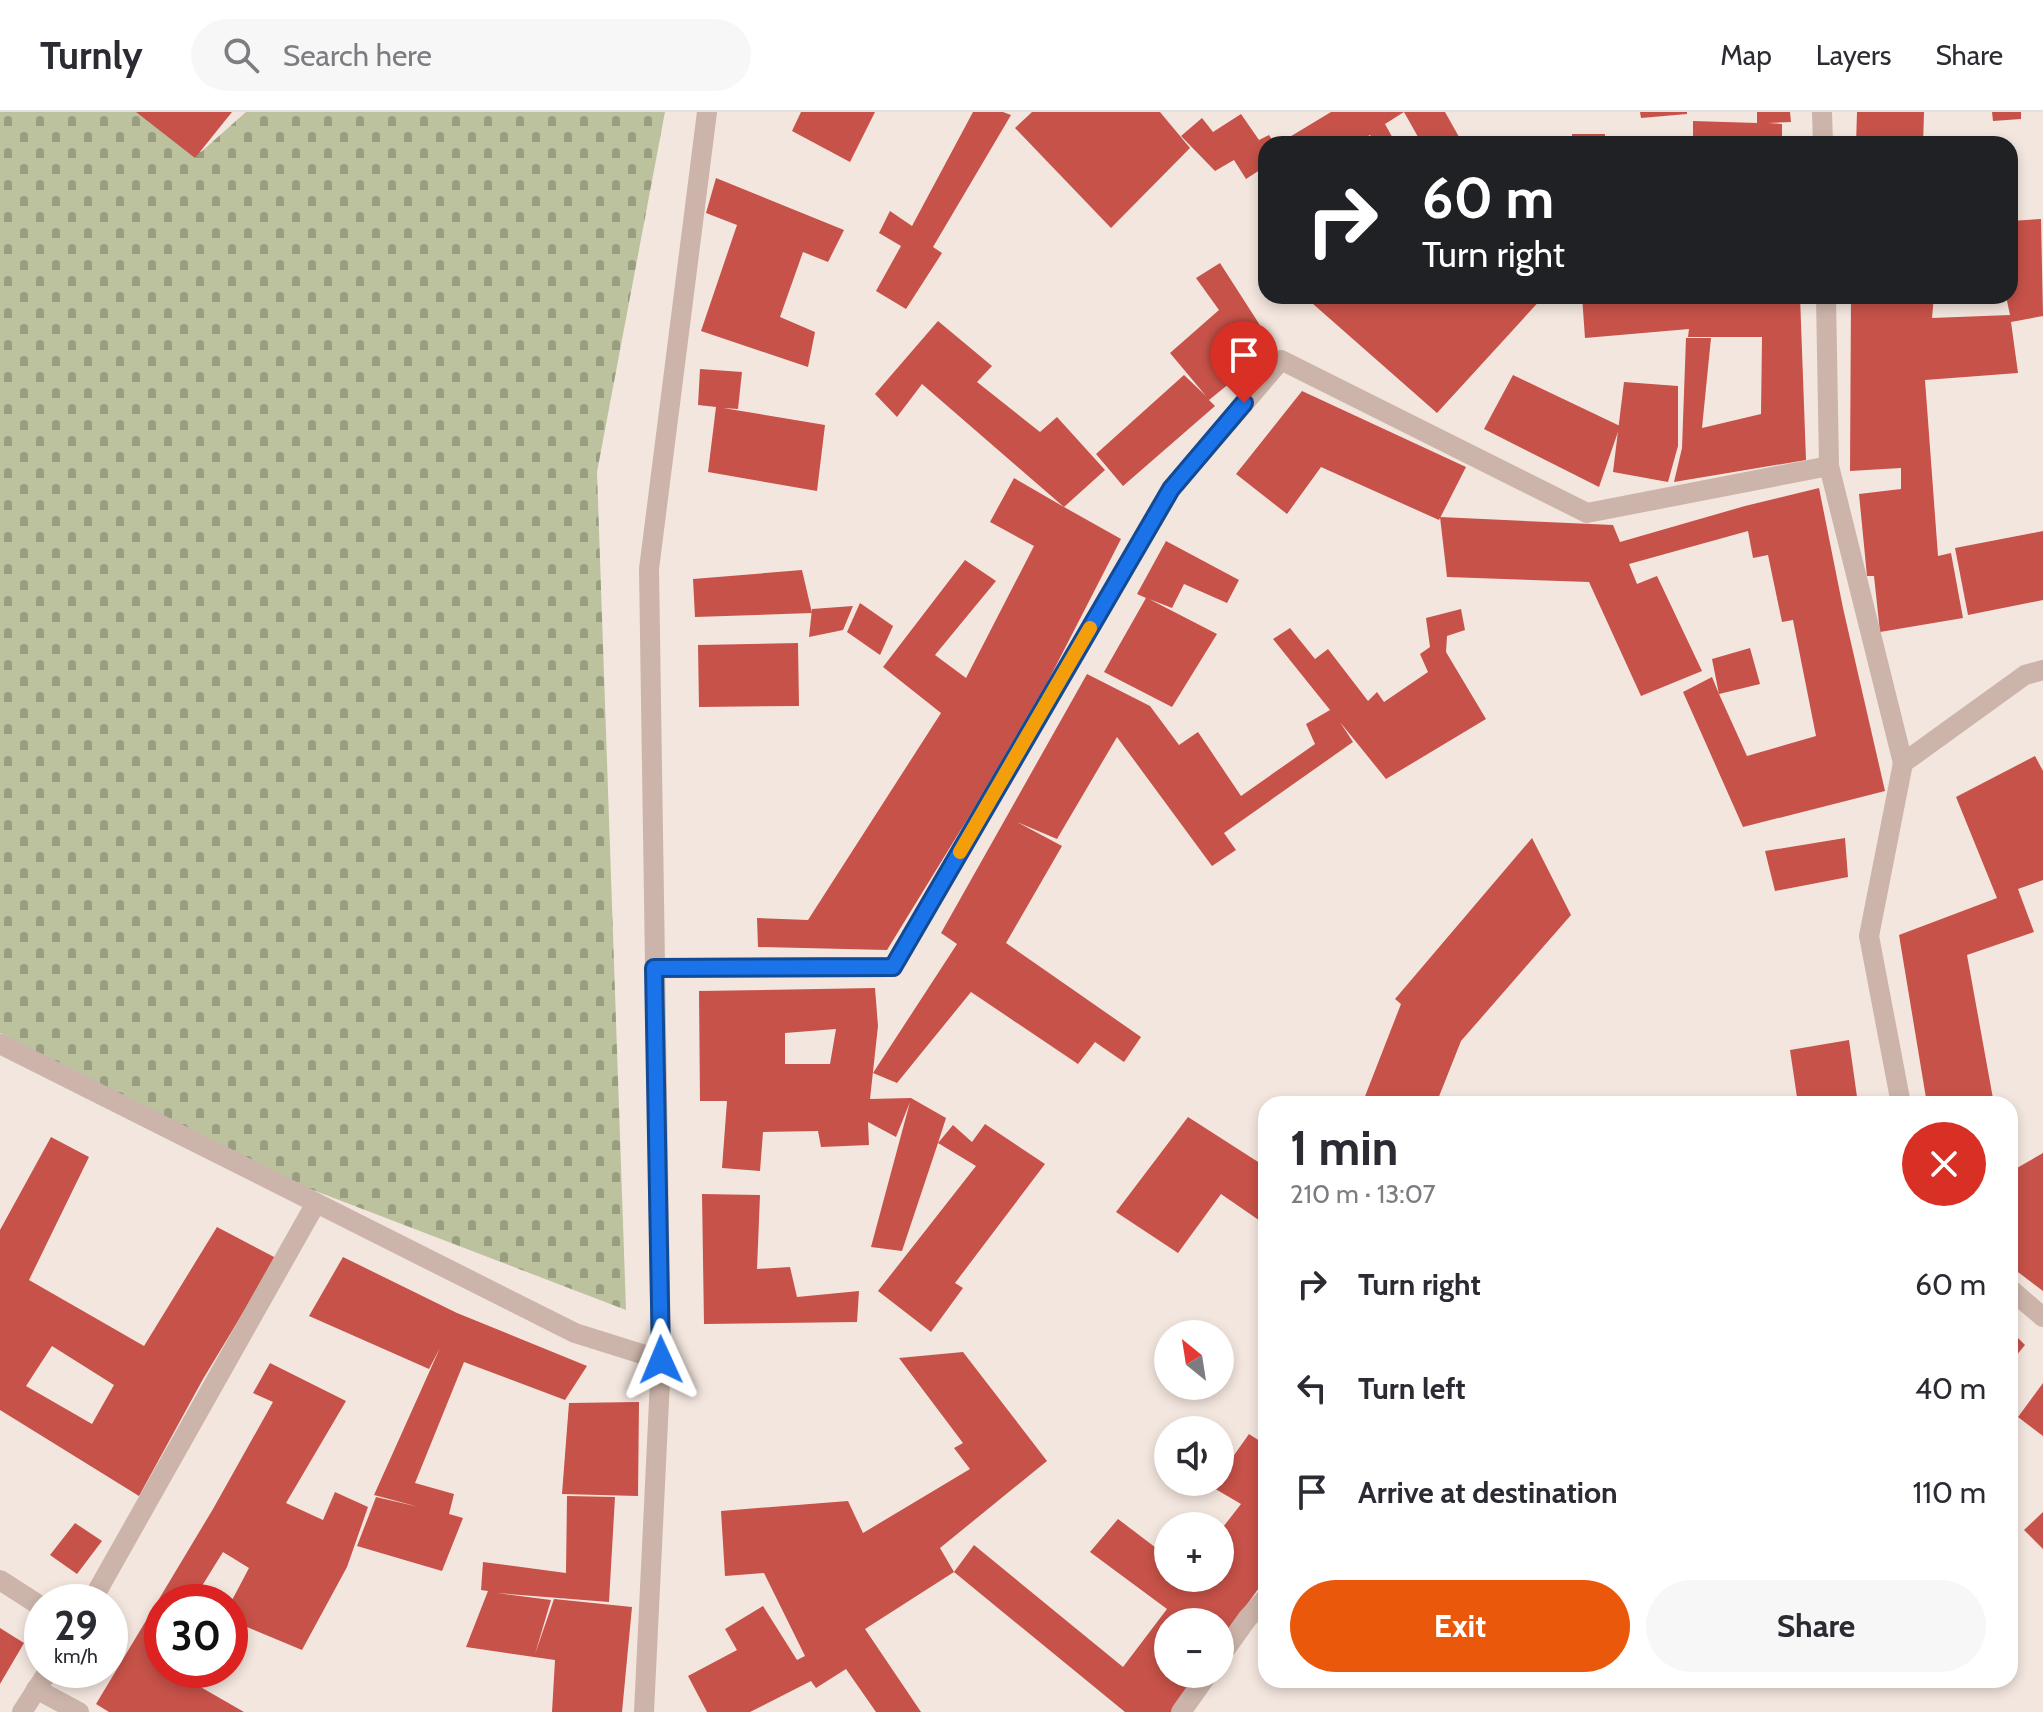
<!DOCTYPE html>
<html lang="en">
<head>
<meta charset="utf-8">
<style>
  :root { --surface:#fff; --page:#f7f7f7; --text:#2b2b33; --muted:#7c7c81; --line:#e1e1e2; --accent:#ea580c }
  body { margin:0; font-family:Cabin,sans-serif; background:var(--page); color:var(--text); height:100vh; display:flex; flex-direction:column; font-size:30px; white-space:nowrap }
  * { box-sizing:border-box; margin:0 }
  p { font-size:26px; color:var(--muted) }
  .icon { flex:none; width:44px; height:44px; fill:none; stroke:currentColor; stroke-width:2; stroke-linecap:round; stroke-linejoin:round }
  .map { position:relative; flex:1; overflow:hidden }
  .drawer { position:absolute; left:1258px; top:984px; width:760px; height:592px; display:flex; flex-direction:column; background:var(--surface); border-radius:24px; box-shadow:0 4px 12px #0003 }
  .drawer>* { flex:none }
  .banner { position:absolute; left:1258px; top:24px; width:760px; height:168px; border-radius:24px; box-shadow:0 4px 12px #0003; background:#202124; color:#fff; overflow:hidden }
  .needle { width:52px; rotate:330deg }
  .fabs { position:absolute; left:1154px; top:1208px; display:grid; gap:16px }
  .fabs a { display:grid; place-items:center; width:80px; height:80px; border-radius:50%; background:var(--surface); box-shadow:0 4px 12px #0003; font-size:40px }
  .speed { position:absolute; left:24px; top:1472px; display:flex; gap:16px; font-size:40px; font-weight:700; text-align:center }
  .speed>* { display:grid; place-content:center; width:104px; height:104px; border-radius:50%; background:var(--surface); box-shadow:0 4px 12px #0003; line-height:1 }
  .speed small { font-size:20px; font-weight:400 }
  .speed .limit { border:12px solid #d22; background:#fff; color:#111 }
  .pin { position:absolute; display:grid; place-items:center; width:68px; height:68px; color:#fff; margin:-82px -34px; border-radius:50% 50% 50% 0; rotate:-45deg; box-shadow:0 0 8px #0007 }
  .pin .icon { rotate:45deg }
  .me { position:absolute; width:88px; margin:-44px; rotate:359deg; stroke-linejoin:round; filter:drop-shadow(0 0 6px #0008) }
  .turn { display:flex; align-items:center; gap:28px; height:168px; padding:0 32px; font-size:36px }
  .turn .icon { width:104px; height:104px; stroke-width:2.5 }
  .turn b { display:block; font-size:56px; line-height:68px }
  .round { display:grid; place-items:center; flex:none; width:84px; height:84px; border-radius:42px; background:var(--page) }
  .head { display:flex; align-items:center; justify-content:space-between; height:136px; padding:0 32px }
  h1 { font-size:48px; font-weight:700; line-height:60px }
  .action { display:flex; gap:16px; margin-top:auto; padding:16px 32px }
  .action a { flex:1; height:92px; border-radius:48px; background:var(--accent); color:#fff; font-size:32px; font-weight:700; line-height:92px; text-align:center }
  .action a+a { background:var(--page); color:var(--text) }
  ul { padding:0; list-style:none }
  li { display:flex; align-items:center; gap:24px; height:104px; padding:0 32px }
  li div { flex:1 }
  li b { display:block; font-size:30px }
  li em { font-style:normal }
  header { display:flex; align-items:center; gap:48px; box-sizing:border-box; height:112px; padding:0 40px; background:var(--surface); border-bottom:2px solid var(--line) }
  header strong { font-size:38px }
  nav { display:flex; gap:44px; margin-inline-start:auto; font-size:28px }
  .search { width:560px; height:72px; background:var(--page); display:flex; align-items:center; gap:20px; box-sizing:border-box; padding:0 28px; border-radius:44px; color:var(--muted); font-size:30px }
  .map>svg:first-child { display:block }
</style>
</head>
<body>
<header>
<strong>Turnly</strong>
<div class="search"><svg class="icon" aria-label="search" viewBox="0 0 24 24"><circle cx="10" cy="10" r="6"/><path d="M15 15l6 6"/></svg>Search here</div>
<nav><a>Map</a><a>Layers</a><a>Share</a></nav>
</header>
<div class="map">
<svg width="2043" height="1600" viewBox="0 0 2043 1600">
  <defs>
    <pattern id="cemetery-stones" width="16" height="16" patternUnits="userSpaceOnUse" patternTransform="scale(2)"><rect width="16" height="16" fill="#bcc29e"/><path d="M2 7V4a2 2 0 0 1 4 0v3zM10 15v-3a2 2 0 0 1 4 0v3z" fill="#9a9e81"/></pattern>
  </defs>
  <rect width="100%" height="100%" fill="#f3e6de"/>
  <!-- cemetery -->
  <path fill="url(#cemetery-stones)" d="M0,0h141l60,40 45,-40h419l-68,360 29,838 -462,-177 -164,-100z"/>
  <!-- building -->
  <g fill="#c75249" fill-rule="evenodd">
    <path d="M136,0h96l-37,46z"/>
    <path d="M801,0h74l-25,50 -58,-31z"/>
    <path d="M973,0h30l8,3 -78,132 9,6 -36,56 -30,-18 25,-45 -22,-13 11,-22 22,15z"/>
    <path d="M1032,0h128l30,36 -79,80 -96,-100z"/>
    <path d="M1331,0h114l18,32h-41l-18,-32 -19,12 11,20h-21l-5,-9 -17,9h-68l-2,-3z"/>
    <path d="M1640,0h47v2l-46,4z"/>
    <path d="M1757,0h33l1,10 -23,1 14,1v20h-89v-23l64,2z"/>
    <path d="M1857,0h67l-1,32h-67z"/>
    <path d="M1992,0h29v7l-28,2z"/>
    <path d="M1241,2l18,26 10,-5 6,9h-9v22l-20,13 -12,-19 -19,11 -34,-35 21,-18 11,14z"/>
    <rect x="1572" y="22" width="33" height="10"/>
    <path d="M716,66l128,52 -16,32 -25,-10 -23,65 35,15 -7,35 -107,-36 36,-106 -31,-12z"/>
    <path d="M2041,107l2,97 -32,6 7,51 -93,7 13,176 13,-3 12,65 -83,14 -6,-56h-7l-8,-82 42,-5v-21l-51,3 1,-175h83l-2,22 78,-3 -4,-19h4l2,-8 -2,-67z"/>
    <path d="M1220,151l54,84 -65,53 6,6 -92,80 -27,-32 88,-79 22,21 -36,-43 49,-43 -23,-32z"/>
    <path d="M1304,184h118l3,2 2,-2h117l-107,117z"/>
    <path d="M1582,184h218l6,164 -132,22 8,-34 4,-110h25l-9,90 59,-14 1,-77h-74l1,-8 -104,9z"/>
    <path d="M938,209l54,45 -15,16 63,50 17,-15 48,53 -41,37 57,32 -94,183 -140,228 -129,-3 -1,-29 51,2 133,-207 -58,-46 82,-107 31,21 -61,74 31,23 68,-132 -44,-24 24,-44 50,29 -142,-123 -25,33 -22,-23z"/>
    <path d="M700,257l42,3 -4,37 -15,-1 102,17 -8,66 -109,-19 8,-65 -18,-2z"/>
    <path d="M1513,263l107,51 -21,61 -115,-58z"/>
    <path d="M1624,270l54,4v60l-10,36 -55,-10z"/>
    <path d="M1302,279l164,76 -27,53 -118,-53 -34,47 -51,-40z"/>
    <path d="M1819,376l24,120 42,183 -142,36 -60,-135 29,-15 7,17 -7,-35 38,-11 10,36 -41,10 28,62 69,-20 -23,-116 -11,2 -14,-67 -15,3 -5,-27 -119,33 8,20 20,-8 45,95 -61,25 -52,-114 -142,-5 -7,-60 173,8 7,17 125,-36z"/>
    <path d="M2043,419v69l-75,15 -13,-67z"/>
    <path d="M1166,429l73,39 -12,23 -43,-19 -12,24 -23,-9 68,35 -45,73 -68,-35 42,-74 -9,-4z"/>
    <path d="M802,458l10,43 -117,4 -2,-38z"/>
    <path d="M860,491l33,23 -13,29 -33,-23z"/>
    <path d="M853,494l-10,24 -34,7 3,-28z"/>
    <path d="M1461,497l4,21 -18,6 -1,16 40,67 -100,60 -46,-57 13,20 -129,91 12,17 -24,16 -95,-129 -60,102 -40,-17 45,24 -56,97 135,94 -17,25 -29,-20 -17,22 -107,-72 -74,91 -24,-10 84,-129 -16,-11 146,-259 63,32 29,39 19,-13 43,64 74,-52 -9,-20 24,-14 -57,-71 17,-11 25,31 13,-10 40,52 9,-9 7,10 44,-30 -8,-18 10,-7 -4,-29z"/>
    <path d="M798,531l1,63 -100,1 -1,-62z"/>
    <path d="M2035,644l8,15v109l-25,9 16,43 -67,23 27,149h-67l-28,-169 98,-37 -41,-101z"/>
    <path d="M1532,726l39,77 -110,126 -25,63h-74l39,-100 -6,-5z"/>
    <path d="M1845,726l3,39 -73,14 -10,-40z"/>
    <path d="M875,876l3,38 -8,73 41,-1 35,20 -8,25 15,-18 19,17 13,-18 60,40 -90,119 8,5 -32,44 -53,-41 98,-125 -38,-23 -36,108 -31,-4 39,-145 -14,35 -28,-15 1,23 -48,2 -3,-16 -55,1 -3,39 -38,-3 5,-67h-27l-1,-110zM836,917l-6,35h-45v-31z"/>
    <path d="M1849,928l9,64h-60l-8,-54z"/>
    <path d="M1188,1005l78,50v58l-45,-31 -43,59 -62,-41z"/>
    <path d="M51,1025l38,20 -60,123 115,66 73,-119 59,31 -73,121 -64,117 -139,-86v-180zM52,1234l62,39 -22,39 -66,-38z"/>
    <path d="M2043,1041v138l-33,-25v-94z"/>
    <path d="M702,1082l58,1 -3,74 33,-2 7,30 62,-6 -2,31 -153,2z"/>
    <path d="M343,1145l114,56 130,53 -22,34 -101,-38 -49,121 39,11 -5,20 14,4 -21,53 -85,-25 19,-49 43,10 -45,-12 66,-147 -11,21 -120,-53z"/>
    <path d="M2010,1218l15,15 -15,18z"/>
    <path d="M963,1240l84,109 -107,87 14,24 -89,57 56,83h-45l-30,-43 -30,19 -5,-7 -61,31h-43l-19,-36 49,-26 -12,-21 38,-23 34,54 8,-4 -41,-83 -39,3 -4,-65 127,-10 15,32 107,-64 -16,-21 9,-5 -64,-85z"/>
    <path d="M270,1251l76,38 -60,102 37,17 12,-28 33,15 -21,60 -45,83 -72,-30v-16l19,-36 -26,-16 -31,50h-30v52l-5,8 5,3v5h9l73,42h-135l-13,-8 117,-195 60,-107 -20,-9z"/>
    <path d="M2043,1271v53l-25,-19z"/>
    <path d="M639,1290l-1,94 -76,-2 7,-91z"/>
    <path d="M1249,1322l17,11v133l-46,64v-20h-52v52h30l-27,38h-46l-171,-140 20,-27 149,122 44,-58 -77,-57 28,-33 50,38v21h52v-47l21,-27 -29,-17 3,-5h5v-7z"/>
    <path d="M567,1384l48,1 -6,105 -112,-9 54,7 -16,54 19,-55 78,8 -10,105h-70l3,-52 -89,-13 22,-56 -7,-1 2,-28 83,11z"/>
    <path d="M2043,1400v37l-19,-19z"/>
    <path d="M75,1411l27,18 -25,33 -27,-19z"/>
    <path d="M0,1516l24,15 -24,41z"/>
  </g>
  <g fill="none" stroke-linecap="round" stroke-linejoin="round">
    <!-- street -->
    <g stroke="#ccb4aa" stroke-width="20">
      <path d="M1822,0l1,32"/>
      <path d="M1826,184l3,170 74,297"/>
      <path d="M654,856l239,-1 278,-478 110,-129 306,153 242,-47"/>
      <path d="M0,932l575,289 86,27"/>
      <path d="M1901,992l-32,-168 34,-173 122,-88 18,-5"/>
      <path d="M2010,1177l33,28"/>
      <path d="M0,1468l42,27"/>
      <path d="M91,1490l225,-399"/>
      <path d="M1220,1545l27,-38 19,-21"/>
      <path d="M36,1577l43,23"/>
      <path d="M22,1600l27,-42"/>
      <path d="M644,1600l17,-352 -12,-791 58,-457"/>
      <path d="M1181,1600l27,-38"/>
    </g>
  </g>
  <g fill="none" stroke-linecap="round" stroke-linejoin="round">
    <defs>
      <path id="route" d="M661,1248l-7,-392 239,-1 278,-478 73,-86"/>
    </defs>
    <!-- route casing -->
    <use href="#route" stroke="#114b97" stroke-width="20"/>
    <!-- route -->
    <use href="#route" stroke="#1a73e8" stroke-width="14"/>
    <!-- slow -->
    <path stroke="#f59e0b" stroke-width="14" d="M960,740l130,-224"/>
  </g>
</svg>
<div class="fabs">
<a><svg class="needle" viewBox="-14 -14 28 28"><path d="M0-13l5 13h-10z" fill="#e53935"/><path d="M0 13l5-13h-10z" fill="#7c7c81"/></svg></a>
<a><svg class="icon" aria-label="sound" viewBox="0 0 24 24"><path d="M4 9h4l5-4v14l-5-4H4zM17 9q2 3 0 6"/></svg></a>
<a>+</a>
<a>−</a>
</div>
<div class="speed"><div>29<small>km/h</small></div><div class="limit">30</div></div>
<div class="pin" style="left:1244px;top:291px;background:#d93025"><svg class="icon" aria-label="arrive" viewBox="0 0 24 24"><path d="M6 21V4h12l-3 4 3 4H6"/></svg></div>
<svg class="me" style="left:661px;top:1248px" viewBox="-20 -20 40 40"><path d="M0-17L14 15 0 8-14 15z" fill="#1a73e8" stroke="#fff" stroke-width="4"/></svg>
<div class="banner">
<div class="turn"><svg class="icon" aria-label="right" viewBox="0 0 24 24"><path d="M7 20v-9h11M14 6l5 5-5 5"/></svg><div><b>60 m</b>Turn right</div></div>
</div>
<section class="drawer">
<div class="head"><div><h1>1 min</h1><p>210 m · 13:07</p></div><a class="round" style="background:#d93025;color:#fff"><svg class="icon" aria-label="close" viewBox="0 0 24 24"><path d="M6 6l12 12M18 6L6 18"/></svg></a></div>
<ul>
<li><svg class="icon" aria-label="right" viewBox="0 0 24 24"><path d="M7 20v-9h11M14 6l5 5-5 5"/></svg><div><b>Turn right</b></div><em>60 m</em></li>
<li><svg class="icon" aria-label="left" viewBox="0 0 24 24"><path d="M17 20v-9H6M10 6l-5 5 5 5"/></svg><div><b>Turn left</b></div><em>40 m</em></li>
<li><svg class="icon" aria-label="arrive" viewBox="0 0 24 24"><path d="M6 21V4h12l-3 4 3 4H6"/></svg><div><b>Arrive at destination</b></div><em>110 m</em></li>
</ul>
<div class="action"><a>Exit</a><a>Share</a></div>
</section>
</div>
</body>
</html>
